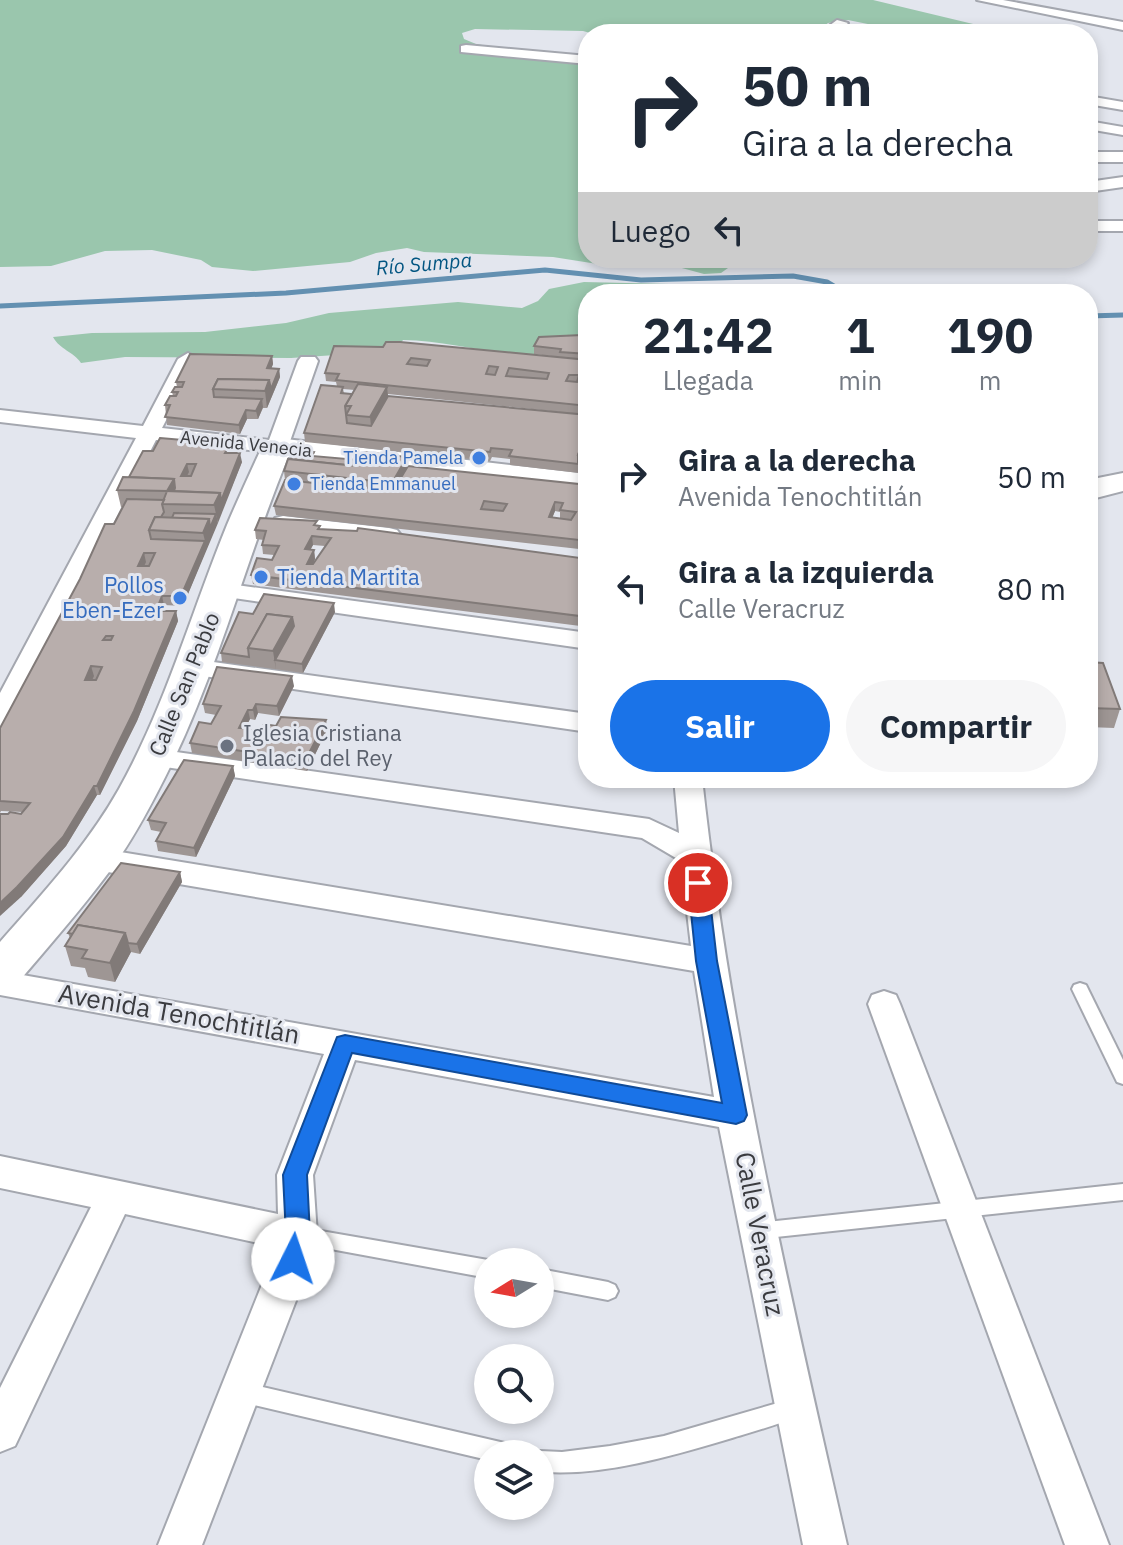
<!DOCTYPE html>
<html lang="es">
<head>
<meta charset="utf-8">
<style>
  :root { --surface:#fff; --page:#f6f6f7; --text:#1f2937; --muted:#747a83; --accent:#1a73e8 }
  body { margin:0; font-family:"IBM Plex Sans",sans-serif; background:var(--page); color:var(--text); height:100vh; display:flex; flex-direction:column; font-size:30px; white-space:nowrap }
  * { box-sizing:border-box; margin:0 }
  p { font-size:26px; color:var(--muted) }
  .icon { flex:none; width:44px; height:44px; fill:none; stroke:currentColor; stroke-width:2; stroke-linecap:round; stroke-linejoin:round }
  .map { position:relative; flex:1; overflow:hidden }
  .side { position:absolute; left:578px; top:284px; width:520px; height:504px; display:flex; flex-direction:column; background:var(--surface); border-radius:32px; box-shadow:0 4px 12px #0003 }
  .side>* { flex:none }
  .banner { position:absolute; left:578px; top:24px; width:520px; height:244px; border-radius:32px; box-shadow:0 4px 12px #0003; background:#fff; color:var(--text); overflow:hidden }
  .needle { width:52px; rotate:259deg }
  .controls { position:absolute; left:474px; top:1248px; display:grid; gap:16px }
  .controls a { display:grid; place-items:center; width:80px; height:80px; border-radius:50%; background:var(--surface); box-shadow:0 4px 12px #0003; font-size:40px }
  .pin { position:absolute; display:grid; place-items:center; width:68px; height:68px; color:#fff; margin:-34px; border:4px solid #fff; border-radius:50%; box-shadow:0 2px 8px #0007 }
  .me { position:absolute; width:88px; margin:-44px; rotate:4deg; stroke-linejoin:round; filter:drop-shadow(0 0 6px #0008) }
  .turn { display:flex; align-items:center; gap:28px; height:168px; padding:0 32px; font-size:36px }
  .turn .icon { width:104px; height:104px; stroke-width:2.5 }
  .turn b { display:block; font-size:56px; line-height:68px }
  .then { display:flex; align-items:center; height:76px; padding:0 32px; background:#0003; gap:16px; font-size:30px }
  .eta { display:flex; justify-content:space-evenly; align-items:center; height:136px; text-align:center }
  .eta b { font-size:48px; font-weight:700; line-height:56px }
  .primary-button { display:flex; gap:16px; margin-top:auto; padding:16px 32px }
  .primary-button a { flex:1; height:92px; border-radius:48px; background:var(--accent); color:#fff; font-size:32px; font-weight:700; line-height:92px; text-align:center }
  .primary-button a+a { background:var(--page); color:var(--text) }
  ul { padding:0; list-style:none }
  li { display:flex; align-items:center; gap:24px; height:112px; padding:0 32px }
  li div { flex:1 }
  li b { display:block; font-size:30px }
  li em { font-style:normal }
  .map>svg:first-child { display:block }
</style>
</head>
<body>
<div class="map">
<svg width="1123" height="1545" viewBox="0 0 1123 1545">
  <rect width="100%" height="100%" fill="#e3e6ee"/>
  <!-- green -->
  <g fill="#9ac6ad">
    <path d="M0,0h873l121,29 2,5h-79l-69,-14 -20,3 -15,11h-219l-11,-3 -108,-2 -13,4 2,6 12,5 112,18 -3,106 3,4v86h132l8,10 -7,5 -17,1 -37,-10 -57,2 -57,-9 -129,-5 -17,-4 -31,5 -26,9 -97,9 -41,-4 -11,-7 -49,-10 -47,1 -54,15 -51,1z"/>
    <path d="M584,282l85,2 77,7 -2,3h-156v50c-18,3 -37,10 -55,10 -45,1 -87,-14 -130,-14l-8,11 -104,7 -166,-1 -44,6c-8,-12 -21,-13 -28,-26l39,-4 113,-1 81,-9 43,-10 129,-11 64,6 16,-7 11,-12z"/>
  </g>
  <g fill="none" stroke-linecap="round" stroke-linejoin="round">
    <!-- stream -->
    <g stroke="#6390b1" stroke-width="5">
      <path d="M0,306l286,-13 259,-23 96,10 152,-4 34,6 20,12"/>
      <path d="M1088,316l35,-1"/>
    </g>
    <defs>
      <g id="lane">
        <path d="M1080,983l6,2 37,75v24l-6,-2 -45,-93 2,-4z"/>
        <path d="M1123,1184v16l-365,39 -7,-2 -2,-6 2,-6 7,-2z"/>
        <path d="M298,1227l190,33 4,2h-4v16l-190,-35 -7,-2 -2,-6 2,-6z"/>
        <path d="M540,1269l68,13 7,3 3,6 -3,6 -7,3 -68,-13z"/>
        <path d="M241,1382l268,62 7,3 3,7h-31v6l-247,-58 -7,-3 -3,-7 3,-7z"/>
        <path d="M795,1398l7,3 3,7 -3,7c-22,9 -47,16 -70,23 -57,17 -127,38 -187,34l-5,-1v-17h-8l8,-3 22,1 48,-6 54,-10z"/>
      </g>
      <g id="street">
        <path d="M977,0h26l120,22v8z"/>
        <path d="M837,20l11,3 -14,11h-16z"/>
        <path d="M466,45l122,11v8l-127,-12v-6z"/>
        <path d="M1088,96l35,6v8l-35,-6z"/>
        <path d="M1088,121l35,6v8l-35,-6z"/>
        <rect x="1088" y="152" width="35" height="10"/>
        <path d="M1123,177v10l-35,5v-10z"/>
        <rect x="1088" y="221" width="35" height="10"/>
        <path d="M188,353l10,6 -36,69 107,12 29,-79 3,-4h14l3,4 -30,86 -11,6 -121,-13 -143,278 -3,6 -10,3v-34l136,-255 -136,-16v-12l143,16 35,-67z"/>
        <path d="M283,516l106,12 8,2 4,5 -4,5 -8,2 -114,-14 -3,-5 3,-5z"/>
        <path d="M222,583l366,50v16l-375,-54 -3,-5 3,-5z"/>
        <path d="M192,659l396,55v18l-405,-59 -4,-6 4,-6z"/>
        <path d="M155,749l494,70 30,14 -5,-55h28c28,260 87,512 145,767h-44l-84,-418 -364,-67 -42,115 4,60 -5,24 -110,286h-44l119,-298 -152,-33 -110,232 -15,6v-64l91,-181 -91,-19v-32l278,58 -1,-39 47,-121 -324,-59v-24l714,126 -20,-126 -598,-101 -11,-4 -4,-7 4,-7 11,-4 595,98 -10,-85 -39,-23 -497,-74 -4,-6 4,-6z"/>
        <path d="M884,991l12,4 4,9 209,541h-44l-197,-541 4,-9z"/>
      </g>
      <g id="secondary">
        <path d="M277,438l311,36v18l-300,-35c-41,100 -68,206 -115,304 -18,37 -39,78 -64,111 -29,39 -62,76 -93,113l-16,6v-49c43,-49 87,-96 119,-153 47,-84 72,-176 108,-264 11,-26 23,-52 35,-78l4,-6z"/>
        <path d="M1123,473v18l-35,9v-20z"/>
      </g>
    </defs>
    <!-- lane casing -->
    <use href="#lane" stroke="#a4a7af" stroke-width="4"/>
    <!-- street casing -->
    <use href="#street" stroke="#a4a7af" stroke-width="4"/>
    <!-- secondary casing -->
    <use href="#secondary" stroke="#a4a7af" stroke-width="4"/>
    <!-- lane -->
    <use href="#lane" fill="#fff" fill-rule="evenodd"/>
    <!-- street -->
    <use href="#street" fill="#fff" fill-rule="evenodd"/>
    <!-- secondary -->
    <use href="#secondary" fill="#fff" fill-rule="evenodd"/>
  </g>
  <!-- wall -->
  <g fill="#9e9694" fill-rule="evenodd">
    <path d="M588,336v79l-200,-21v2l200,19v59l-78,-9v-6l-18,-2 -2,4 -185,-19 -1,-9 33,-47 -1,-4 -10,-1 -1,-8 9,-27 226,11 -26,-3v-8zM343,389l12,1 -3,4 -8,-1z"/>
    <path d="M272,356l1,8 -2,5h8l1,8 -13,31h-4l-5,11h-11l-7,15 -73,-9 -2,-20 8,-9 -1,-4 5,-5 -1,-5z"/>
    <path d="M231,453l11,9 -59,144 -19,-1 -2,6h14l2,10 -41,100 -37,74h-3l-31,51 -45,51v-83l2,-2 -22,-1 -1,2v-85l123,-221h-2l-4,-17 12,-13z"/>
    <path d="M315,456l44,4 48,-3 1,9 180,19v65l-312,-35 -2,-9 11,-26 -1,-9zM555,511l5,1v7l-8,-1z"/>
    <path d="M317,526l3,3 268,30v68l-335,-43 -2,-9 21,-15 2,-5 -11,-1 -1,-9 2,-5 -8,-1 -1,-9zM313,545l12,1 -12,18 2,-5 -1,-9h-4z"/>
    <path d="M335,612l-32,61 -81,-11 -1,-9 32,-39z"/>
    <path d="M1088,662l32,47 -6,19 -26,-1z"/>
    <path d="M294,686l-15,30 -21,-3 -3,7 -5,-1 -5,9 15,2 16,-4 50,-6 1,10 -20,41 -115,-18 -2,-10 21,-19 5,-9 -11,-2 -2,-9z"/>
    <path d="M233,766l2,10 -39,81 -38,-6 -2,-10 5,-9 -10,-2 -3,-10z"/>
    <path d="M180,872l2,10 -42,72 -9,-2 -16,30 -27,-5 -3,-9 -14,-2 -6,-20 5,-8 -2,-5z"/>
  </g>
  <!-- shaded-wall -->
  <g fill="#817a78">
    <path d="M272,356l1,8 -5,13 -1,-9z"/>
    <path d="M279,369l1,8 -13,31 -2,-17 4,-11z"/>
    <path d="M387,387l2,17 -17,30 -2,-17z"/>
    <path d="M262,399l1,8 -5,12 -2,-8z"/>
    <path d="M246,410l1,9 -7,15 -1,-9z"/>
    <path d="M240,453l2,9 -24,61 -4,-18z"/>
    <path d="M407,457l1,17 -14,26 -2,-17z"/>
    <path d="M187,464l2,8 -6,12 -2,-8z"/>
    <path d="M174,479l2,14 -9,-2z"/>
    <path d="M555,502v9l-6,15v-9z"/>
    <path d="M216,514l2,9 -35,83 -2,-10 24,-55 -2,-8 6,-14z"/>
    <path d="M312,536l1,9 -7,13 -1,-9z"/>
    <path d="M314,550l1,9 -6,14 -2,-9z"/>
    <path d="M144,553l2,9 -6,13 -2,-9z"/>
    <path d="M162,596l2,9 -6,15 -2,-9z"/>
    <path d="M334,603l1,9 -32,61 -1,-9z"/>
    <path d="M176,611l2,10 -41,100 -37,74 -3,-9z"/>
    <path d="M292,617l3,19 -20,24 1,10 -3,-19z"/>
    <path d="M91,666l3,10 -6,13 -3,-9z"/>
    <path d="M292,676l2,10 -15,30 -2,-10z"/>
    <path d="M256,704l2,9 -3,7 -2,-10z"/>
    <path d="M248,710l2,9 -9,18 -2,-9z"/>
    <path d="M326,720l1,10 -20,41 -2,-10z"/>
    <path d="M233,766l2,10 -39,81 -2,-9z"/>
    <path d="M94,786l3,9 -31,51 -45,51 -21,19v-13z"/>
    <path d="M180,872l2,10 -42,72 -3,-10z"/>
    <path d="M125,933l6,19 -16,30 -5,-19z"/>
  </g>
  <!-- building -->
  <g fill="#b8aeac" stroke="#817a78" stroke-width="2" fill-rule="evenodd">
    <path d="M582,335l6,1v18l-28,-2 1,-3 -27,-3 5,-9z"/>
    <path d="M386,342h14l188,18v46l-252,-26 3,-6 -14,-1 9,-27 49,1zM411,358l19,2 -3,6 -20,-2zM489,366l9,1 -3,8 -9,-1zM509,368l40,5 -2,6 -41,-3zM569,375h10l-2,7 -11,-1z"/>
    <path d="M190,354l82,2 -5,12 12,1 -8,20 -2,-9 -51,-1 -5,10 1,8 48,2 -6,12 -10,-1 -7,15 -74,-8 5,-12h-5l5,-9h6l2,-4h-6l3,-5h7l2,-5h-8z"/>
    <path d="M218,379l51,1 -4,11 -52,-2z"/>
    <path d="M358,384l29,3 -17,30 -24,-2 5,-9h-6z"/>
    <path d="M321,385l22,2 -2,6 11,1 -7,12 2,17 24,3 17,-30 200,19v15l-10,25v9l-69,-8 3,-6 -21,-2 -1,4 -186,-19z"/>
    <path d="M588,430v26l-10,-1z"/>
    <path d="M160,438l70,6 -5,9h15l-19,48 -1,-8 -46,-2 1,-3 -1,-9 -45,-2 14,-26h10zM187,464h9l-5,12h-10z"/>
    <path d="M303,451l11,1 -2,4 47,4 -3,6 -66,-7z"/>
    <path d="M364,452l43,5 -15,26 -108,-12 4,-12 68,7z"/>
    <path d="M408,466l180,19v56l-314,-35 11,-26 108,11zM484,501l23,3 -4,7 -22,-2zM555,502l8,1 -3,7 16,2 -5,8 -22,-3z"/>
    <path d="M123,477l51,2 -7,12 53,2 -6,12 -52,-1 5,-13 -50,-1z"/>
    <path d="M127,499l37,1 -2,4 2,8 -3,5h-6l-6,13 2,9 54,2 -24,55h-19l-6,15h20l-42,100 -37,75h-3l-31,51 -46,50 -17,16v-89h8l2,-2 11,2 9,-11 -30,-2v-73l80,-149 25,-55h9zM144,553h11l-6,13h-11zM106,636h7l-2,4h-8zM91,666l11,1 -6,13h-11z"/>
    <path d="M174,513l42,1 -6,14 -1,-9 -37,-1z"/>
    <path d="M155,517l54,2 -6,14 -54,-3z"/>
    <path d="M260,518l57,3 -3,4 6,1 -2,3 39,2 1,-3 230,31v58l-337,-42 6,-17 15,2 7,-14 -17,-1 4,-14 -11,-1zM312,536l19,2 -18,26h-6l7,-14 -9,-1z"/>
    <path d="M264,594l70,9 -32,61 -27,-4 19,-34 -2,-9 -25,-3 -19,34 1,9 -28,-4 18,-41 14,2z"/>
    <path d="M267,614l25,3 -19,34 -25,-3z"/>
    <path d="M1088,662l15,1 17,46 -32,-1z"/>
    <path d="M217,667l75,9 -15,30 -21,-2 -3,6h-5l-9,18 21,2 4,-6 12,2 5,-9 45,3 -21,41 -115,-18 9,-21 12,2 10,-18 -18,-2z"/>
    <path d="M184,760l49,6 -39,82 -38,-7 10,-18 -18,-3z"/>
    <path d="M121,863l59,9 -43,72 -9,-1 -3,-10 -47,-8 -5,9 -5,-1z"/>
    <path d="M78,925l47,8 -15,30 -28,-5 5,-8 -22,-4z"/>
  </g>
  <!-- route -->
  <path fill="#1a73e8" stroke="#114b97" stroke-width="2" d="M698,876l10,7 9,78 30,154 -3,6 -8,3 -384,-71 -45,122 3,60 -8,31 -9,4 -8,-4 -4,-7 5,-24 -3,-60 54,-138 8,-2 377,68 -26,-142 -8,-78z"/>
  <!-- markers -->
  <g fill="#3f7fe0" stroke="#e3e6ee" stroke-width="3">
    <circle cx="479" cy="458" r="8"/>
    <circle cx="294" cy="484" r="8"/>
    <circle cx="261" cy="577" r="8"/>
    <circle cx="180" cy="598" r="8"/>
  </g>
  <circle fill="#6b7280" stroke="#e3e6ee" stroke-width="3" cx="227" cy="746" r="8"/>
  <g text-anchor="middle" stroke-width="6" stroke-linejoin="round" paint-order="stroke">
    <!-- far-street labels -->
    <g font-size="18" fill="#3a3b3f" stroke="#e3e6ee">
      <text transform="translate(246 444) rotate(6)" y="6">Avenida Venecia</text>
    </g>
    <!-- far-shop labels -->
    <g font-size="18" fill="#366cbe" stroke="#e3e6ee" text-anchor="end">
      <text x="463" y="464">Tienda Pamela</text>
      <text x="310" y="490" text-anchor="start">Tienda Emmanuel</text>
    </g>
    <!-- far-water labels -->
    <g font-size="20" font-style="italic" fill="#025581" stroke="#e3e6ee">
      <text transform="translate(424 264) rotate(-5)" y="7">Río Sumpa</text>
    </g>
    <!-- shop labels -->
    <g font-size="22" fill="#366cbe" stroke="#e3e6ee" text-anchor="start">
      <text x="277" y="585">Tienda Martita</text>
      <text x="164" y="593" text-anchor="end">Pollos<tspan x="164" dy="25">Eben-Ezer</tspan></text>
    </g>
    <!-- street labels -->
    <g font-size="22" fill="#3a3b3f" stroke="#e3e6ee">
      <text transform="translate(184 684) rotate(-68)" y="8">Calle San Pablo</text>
    </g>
    <!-- worship labels -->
    <g font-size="22" fill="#5b616d" stroke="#e3e6ee" text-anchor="start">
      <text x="243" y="741">Iglesia Cristiana<tspan x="243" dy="25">Palacio del Rey</tspan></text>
    </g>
    <!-- near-street labels -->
    <g font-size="26" fill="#3a3b3f" stroke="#e3e6ee">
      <text transform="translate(179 1014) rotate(10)" y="9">Avenida Tenochtitlán</text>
      <text transform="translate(760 1234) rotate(79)" y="9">Calle Veracruz</text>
    </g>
  </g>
</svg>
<div class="controls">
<a><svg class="needle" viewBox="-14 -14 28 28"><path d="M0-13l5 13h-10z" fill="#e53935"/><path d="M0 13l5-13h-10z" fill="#747a83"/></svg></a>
<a><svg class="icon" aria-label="search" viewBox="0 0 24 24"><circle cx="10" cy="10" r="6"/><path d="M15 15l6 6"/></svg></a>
<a><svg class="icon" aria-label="layers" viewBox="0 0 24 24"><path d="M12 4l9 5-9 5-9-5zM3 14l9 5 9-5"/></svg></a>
</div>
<div class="pin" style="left:698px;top:883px;background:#d93025"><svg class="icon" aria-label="arrive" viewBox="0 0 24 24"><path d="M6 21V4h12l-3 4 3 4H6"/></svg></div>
<svg class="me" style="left:293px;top:1259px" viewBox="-20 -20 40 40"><circle r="19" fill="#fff"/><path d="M0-13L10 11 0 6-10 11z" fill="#1a73e8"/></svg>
<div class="banner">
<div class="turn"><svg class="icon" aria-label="right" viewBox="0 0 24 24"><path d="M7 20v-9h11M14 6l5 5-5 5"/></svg><div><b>50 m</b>Gira a la derecha</div></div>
<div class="then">Luego<svg class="icon" aria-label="left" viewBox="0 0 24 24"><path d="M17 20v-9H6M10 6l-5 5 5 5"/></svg></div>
</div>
<section class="side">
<div class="eta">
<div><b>21:42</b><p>Llegada</p></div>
<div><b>1</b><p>min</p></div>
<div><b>190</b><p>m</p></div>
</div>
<ul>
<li><svg class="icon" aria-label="right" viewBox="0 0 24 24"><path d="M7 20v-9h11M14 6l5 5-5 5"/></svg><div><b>Gira a la derecha</b><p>Avenida Tenochtitlán</p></div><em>50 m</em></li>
<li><svg class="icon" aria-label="left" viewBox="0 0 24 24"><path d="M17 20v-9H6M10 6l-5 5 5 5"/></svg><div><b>Gira a la izquierda</b><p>Calle Veracruz</p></div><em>80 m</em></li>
</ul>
<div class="primary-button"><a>Salir</a><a>Compartir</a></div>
</section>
</div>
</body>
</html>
